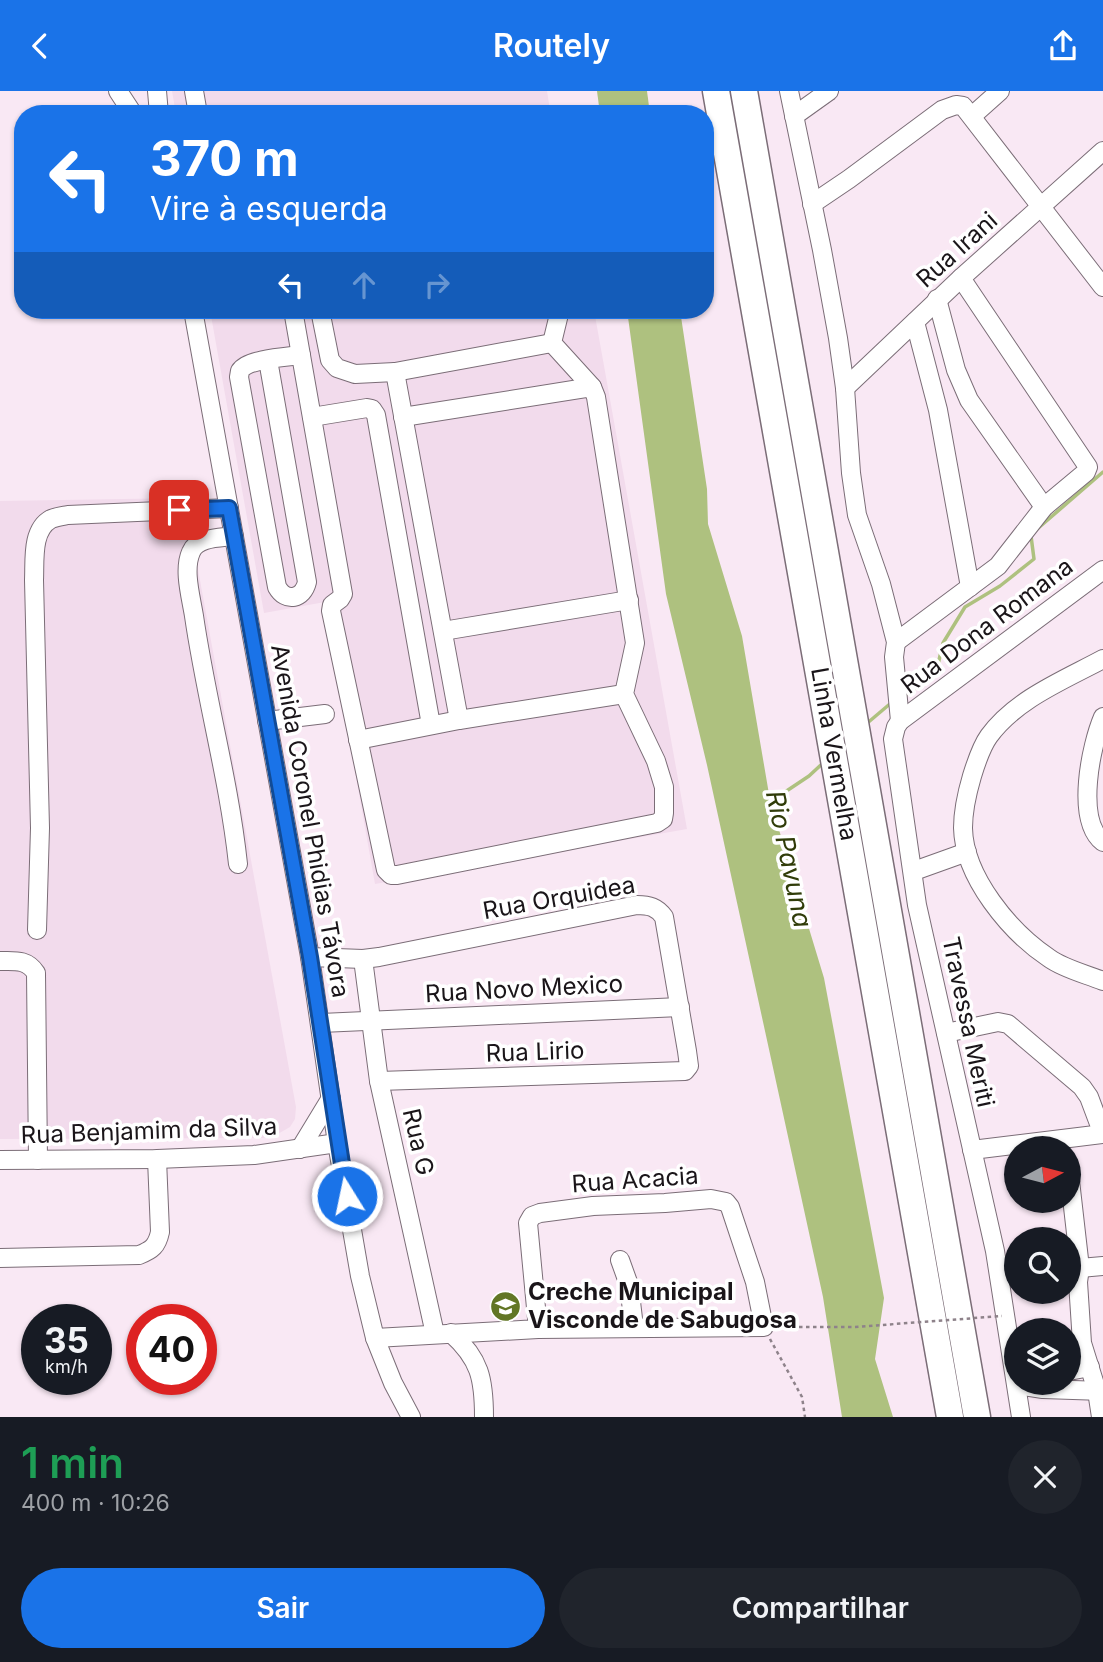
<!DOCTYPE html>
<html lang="pt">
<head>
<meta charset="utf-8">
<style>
  :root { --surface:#171b24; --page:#20242c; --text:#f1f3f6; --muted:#9ea1a6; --accent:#1a73e8 }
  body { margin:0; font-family:Inter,sans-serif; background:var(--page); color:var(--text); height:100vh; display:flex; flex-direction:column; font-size:26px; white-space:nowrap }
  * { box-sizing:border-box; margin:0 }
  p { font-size:23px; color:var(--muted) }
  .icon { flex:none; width:38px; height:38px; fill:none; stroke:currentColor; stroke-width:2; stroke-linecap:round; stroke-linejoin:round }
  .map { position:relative; height:1326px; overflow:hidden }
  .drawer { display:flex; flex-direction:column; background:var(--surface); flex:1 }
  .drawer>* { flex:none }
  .hud { position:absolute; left:14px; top:14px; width:700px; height:214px; border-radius:28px; box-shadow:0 2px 5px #0004; background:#1a73e8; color:#fff; overflow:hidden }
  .needle { width:46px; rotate:83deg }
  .tools { position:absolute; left:1004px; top:1045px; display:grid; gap:14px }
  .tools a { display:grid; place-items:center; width:77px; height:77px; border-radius:50%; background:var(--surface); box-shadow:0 2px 5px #0004; font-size:35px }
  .speed { position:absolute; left:21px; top:1213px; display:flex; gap:14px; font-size:35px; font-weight:700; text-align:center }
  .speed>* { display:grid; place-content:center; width:91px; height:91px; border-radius:50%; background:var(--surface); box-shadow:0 2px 5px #0004; line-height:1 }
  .speed small { font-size:18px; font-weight:400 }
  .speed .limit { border:10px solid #d22; background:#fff; color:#111 }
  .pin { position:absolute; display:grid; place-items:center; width:60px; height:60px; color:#fff; margin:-30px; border-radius:14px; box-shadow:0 4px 10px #0006 }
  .me { position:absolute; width:77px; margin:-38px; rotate:350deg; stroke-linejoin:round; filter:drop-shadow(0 0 5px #0008) }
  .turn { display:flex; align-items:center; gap:24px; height:147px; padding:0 21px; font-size:32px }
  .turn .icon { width:91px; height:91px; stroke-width:2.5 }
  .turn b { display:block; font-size:49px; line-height:60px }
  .lanes { display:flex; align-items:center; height:66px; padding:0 21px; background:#0003; justify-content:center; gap:35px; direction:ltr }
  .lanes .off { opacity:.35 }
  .round { display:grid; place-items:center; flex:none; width:74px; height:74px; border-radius:37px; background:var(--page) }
  .summary { display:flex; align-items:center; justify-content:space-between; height:119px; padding:0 21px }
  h1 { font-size:42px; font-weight:600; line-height:52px; color:#1e9e55 }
  .button { display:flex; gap:14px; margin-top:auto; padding:14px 21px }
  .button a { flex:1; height:80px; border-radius:42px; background:var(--accent); color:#fff; font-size:28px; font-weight:600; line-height:80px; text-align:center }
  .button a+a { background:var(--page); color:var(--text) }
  header { display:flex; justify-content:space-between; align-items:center; height:91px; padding:0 21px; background:var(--accent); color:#fff; font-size:32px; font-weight:600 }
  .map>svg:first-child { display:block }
</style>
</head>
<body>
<header><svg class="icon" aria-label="back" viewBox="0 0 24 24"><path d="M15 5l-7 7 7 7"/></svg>Routely<svg class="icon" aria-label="share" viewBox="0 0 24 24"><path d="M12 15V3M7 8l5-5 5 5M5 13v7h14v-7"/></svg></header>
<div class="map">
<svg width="1103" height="1326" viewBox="0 0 1103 1326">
  <rect width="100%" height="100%" fill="#f9e8f4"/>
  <!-- built -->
  <g fill="#f2dbec">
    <path d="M172,0h375l3,19 9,-2 1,6h-384z"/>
    <path d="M210,219h384l93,519 -312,55 -50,-282 -61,11z"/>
    <path d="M185,407l111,609 -1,12 -5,8 -14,8 -13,3 -263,1v-638z"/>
  </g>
  <!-- water -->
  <g fill="#aec17f">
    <path d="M597,0h50l3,23h-50z"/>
    <path d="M627,219h53l27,179 1,35 34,112 28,164 54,178 60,320 -9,61 18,58h-51l-19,-120 -116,-532 -41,-171z"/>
  </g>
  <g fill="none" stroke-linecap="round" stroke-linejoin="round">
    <!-- stream -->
    <g stroke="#aec17f" stroke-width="3.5">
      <path d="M1036,439l67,-58"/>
      <path d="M904,605l32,-23 7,-30 22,-36 35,-21 34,-27 -3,-23"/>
      <path d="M865,634l26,-22"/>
      <path d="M767,713l42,-28 14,-13"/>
    </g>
    <defs>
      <g id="minor">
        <path d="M118,0l15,23"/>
        <path d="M157,0l2,23"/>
        <path d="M194,0l4,23"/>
        <path d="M789,0l33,159 16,88 7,50 6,85 6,42 24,69 15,58 -2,15 6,64"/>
        <path d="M794,25l35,-25"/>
        <path d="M972,25l28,-25"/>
        <path d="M812,113l37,-25 93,-69 14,-5 7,1 140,181"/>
        <path d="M937,208l19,71 13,30 75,107"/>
        <path d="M193,219l117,647 27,186 23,133 15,62 18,45 18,34"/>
        <path d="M293,219l50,284 -3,5 -8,6 -1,6 55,259 5,5h6l260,-52 6,-4 1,-6v-26l-8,-26 -32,-67 11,-51 -39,-246 -4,-10 -40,-44 8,-33"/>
        <path d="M320,219l10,50 7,8 18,6 40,-2 157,-29"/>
        <path d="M915,231l23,88 32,177"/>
        <path d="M268,269l39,222c-4,17 -21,21 -30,5l-38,-210 1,-6c7,-12 46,-14 61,-16"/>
        <path d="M395,281l64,348"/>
        <path d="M845,297l116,-110 142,-127"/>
        <path d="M312,326l55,-9 5,1 4,6 55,310"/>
        <path d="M403,326l189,-30"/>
        <path d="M234,445c-14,2 -37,1 -43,16 -8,18 0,45 3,64 12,83 35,164 44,248"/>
        <path d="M443,540l186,-31"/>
        <path d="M896,551l102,-76 46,-59 42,-35 2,-5 -127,-189"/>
        <path d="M1103,568c-39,21 -87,40 -114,77 -8,11 -13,27 -17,40 -5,17 -9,33 -9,52 1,49 47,104 86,130 15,11 37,16 54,23"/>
        <path d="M1103,626c-12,28 -28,103 0,125"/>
        <path d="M267,630l58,-7"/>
        <path d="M358,649l101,-20 165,-26"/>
        <path d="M914,780l53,-19"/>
        <path d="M37,839l3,-102 -6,-248c1,-19 -3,-50 17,-61 5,-2 12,-3 17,-4l161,-7"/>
        <path d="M310,866l53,2 16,-2 258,-52c12,0 20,2 27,12l23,134 2,15 -4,5 -306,10"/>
        <path d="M363,868l16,122 56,253"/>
        <path d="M0,870c15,0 27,-2 36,12l2,187"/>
        <path d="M321,932l359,-16"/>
        <path d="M946,942l52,-11 10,2 74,63 7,10 12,32"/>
        <path d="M300,1058l31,-51"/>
        <path d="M972,1059l131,-16"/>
        <path d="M0,1069l157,-1 97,-4 83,-12"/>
        <path d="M1069,1081l11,96 -2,14 4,61 15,48 4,26"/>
        <path d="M0,1167l139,-3c13,-5 18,-9 21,-23l-3,-73"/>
        <path d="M620,1169l9,25 5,42"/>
        <path d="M1080,1177l23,-2"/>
        <path d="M451,1242c29,26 33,46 33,84"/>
        <path d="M375,1247l163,-9 226,-2 -9,-45 -25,-75 -4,-5 -15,-3 -46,4 -72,3 -53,7 -8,3 -4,7 10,106"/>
        <path d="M1069,1280l21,-4"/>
        <path d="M1017,1294l26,4 60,2"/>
        <path d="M1021,1326l-26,-166 -78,-346 -24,-166 3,-12 4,-6 203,-151"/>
      </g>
      <g id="highway">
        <path d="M716,0l234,1326"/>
        <path d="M744,0l233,1326"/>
      </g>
    </defs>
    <!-- minor casing -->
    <use href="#minor" stroke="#7b6d77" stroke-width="20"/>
    <!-- highway casing -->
    <use href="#highway" stroke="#7b6d77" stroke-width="29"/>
    <!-- path -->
    <g stroke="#8e828a" stroke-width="2.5" stroke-dasharray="3.5 3.5" stroke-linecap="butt">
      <path d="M778,1236h77"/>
      <path d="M770,1248l32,58 3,20"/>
    </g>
    <!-- minor -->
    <use href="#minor" stroke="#fff" stroke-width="18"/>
    <!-- highway -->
    <use href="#highway" stroke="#fff" stroke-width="26"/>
    <!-- path-bridge -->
    <path stroke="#8e828a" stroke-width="2.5" stroke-dasharray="3.5 3.5" stroke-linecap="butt" d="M855,1236l147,-11"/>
  </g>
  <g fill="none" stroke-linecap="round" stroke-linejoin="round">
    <defs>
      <path id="route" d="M179,419l50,-2 81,449 37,239"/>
    </defs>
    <!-- route casing -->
    <use href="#route" stroke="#114b97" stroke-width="18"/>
    <!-- route -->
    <use href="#route" stroke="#1a73e8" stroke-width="12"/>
  </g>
  <!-- icons -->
  <defs>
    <symbol id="school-disc" viewBox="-11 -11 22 22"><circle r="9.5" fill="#627625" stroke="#fff"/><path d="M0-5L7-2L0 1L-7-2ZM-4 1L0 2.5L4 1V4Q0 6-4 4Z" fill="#fff"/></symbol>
  </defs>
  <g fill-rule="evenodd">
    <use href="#school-disc" x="488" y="1198" width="35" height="35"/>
  </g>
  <g text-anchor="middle" stroke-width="7" stroke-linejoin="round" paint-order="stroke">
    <!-- street labels -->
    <g font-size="24" fill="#1a1519" stroke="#fff">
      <text transform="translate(957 159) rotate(-42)" y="8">Rua Irani</text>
      <text transform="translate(987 535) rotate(-37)" y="8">Rua Dona Romana</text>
      <text transform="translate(834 663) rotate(80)" y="8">Linha Vermelha</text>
      <text transform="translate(310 730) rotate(80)" y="8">Avenida Coronel Phidias Távora</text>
      <text transform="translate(559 807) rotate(-10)" y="8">Rua Orquidea</text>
      <text transform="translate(524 898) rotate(-3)" y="8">Rua Novo Mexico</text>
      <text transform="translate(968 931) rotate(78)" y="8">Travessa Meriti</text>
      <text transform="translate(535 961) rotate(-2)" y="8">Rua Lirio</text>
      <text transform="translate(149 1040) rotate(-2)" y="8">Rua Benjamim da Silva</text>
      <text transform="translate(418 1051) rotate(77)" y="8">Rua G</text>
      <text transform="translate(635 1089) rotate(-4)" y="8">Rua Acacia</text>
    </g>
    <!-- poi labels -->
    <g font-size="24" font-weight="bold" fill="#1a1519" stroke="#fff" text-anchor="start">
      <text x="528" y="1209">Creche Municipal<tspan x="528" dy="28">Visconde de Sabugosa</tspan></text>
    </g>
    <!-- water labels -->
    <g font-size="26" font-style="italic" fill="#303c09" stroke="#fff">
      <text transform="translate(789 768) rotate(78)" y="9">Rio Pavuna</text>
    </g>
  </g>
</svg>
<div class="tools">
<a><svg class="needle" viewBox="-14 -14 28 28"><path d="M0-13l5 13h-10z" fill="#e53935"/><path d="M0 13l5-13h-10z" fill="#9ea1a6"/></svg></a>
<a><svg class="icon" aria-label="search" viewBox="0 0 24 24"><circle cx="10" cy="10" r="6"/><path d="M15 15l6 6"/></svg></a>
<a><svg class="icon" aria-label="layers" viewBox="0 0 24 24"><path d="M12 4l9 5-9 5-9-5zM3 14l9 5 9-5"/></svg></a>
</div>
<div class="speed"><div>35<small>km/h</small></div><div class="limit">40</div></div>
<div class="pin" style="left:179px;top:419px;background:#d93025"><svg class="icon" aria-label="arrive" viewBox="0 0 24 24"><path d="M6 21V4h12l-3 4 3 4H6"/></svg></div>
<svg class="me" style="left:347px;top:1105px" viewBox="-20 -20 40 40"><circle r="17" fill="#1a73e8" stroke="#fff" stroke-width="3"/><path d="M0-11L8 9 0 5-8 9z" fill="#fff"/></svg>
<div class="hud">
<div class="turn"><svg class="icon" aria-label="left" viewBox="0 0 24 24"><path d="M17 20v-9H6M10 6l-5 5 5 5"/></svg><div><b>370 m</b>Vire à esquerda</div></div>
<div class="lanes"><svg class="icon" aria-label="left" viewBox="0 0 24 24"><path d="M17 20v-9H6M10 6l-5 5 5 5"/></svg><svg class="icon off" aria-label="ahead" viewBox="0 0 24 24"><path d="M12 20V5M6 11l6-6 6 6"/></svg><svg class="icon off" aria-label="right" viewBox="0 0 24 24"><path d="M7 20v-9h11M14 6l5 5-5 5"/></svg></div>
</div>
</div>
<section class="drawer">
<div class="summary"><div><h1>1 min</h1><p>400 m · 10:26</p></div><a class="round"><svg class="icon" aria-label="close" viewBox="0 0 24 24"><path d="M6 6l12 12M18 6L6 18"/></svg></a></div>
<div class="button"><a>Sair</a><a>Compartilhar</a></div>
</section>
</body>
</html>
